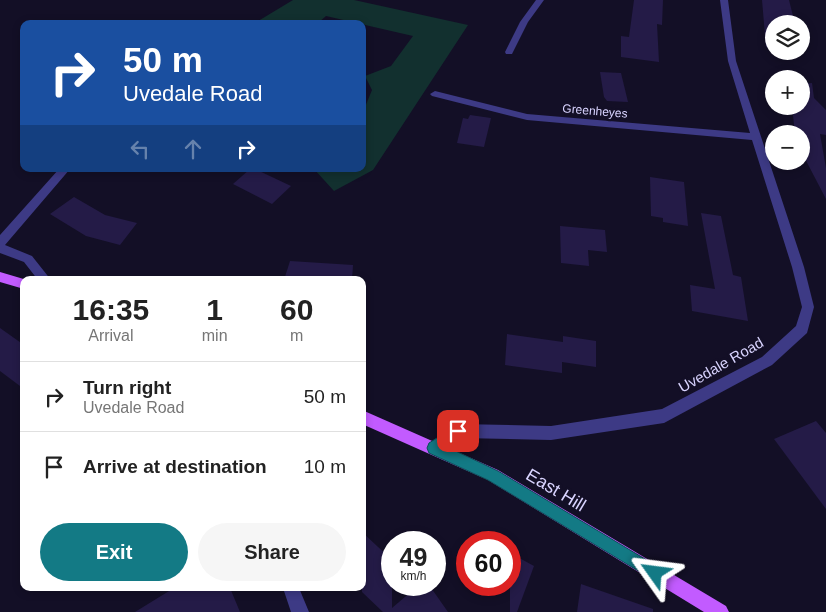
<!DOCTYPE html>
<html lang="en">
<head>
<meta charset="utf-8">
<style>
  :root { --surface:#fff; --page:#f6f6f6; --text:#222; --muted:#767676; --line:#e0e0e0; --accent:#137a85 }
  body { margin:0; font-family:Helvetica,sans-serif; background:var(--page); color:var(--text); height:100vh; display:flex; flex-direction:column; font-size:19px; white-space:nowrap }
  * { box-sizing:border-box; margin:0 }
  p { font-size:16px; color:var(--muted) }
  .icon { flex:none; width:28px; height:28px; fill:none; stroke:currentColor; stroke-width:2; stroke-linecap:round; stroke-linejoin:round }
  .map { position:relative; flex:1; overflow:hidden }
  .drawer { position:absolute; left:20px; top:276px; width:346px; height:315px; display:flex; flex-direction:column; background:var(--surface); border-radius:10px; box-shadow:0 2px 8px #0003 }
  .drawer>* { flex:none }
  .banner { position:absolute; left:20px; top:20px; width:346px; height:152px; border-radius:10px; box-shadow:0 2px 8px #0003; background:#1a4fa0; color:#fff; overflow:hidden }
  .tools { position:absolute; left:765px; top:15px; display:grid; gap:10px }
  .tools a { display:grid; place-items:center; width:45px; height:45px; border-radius:50%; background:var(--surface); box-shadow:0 2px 8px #0003; font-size:25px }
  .speed { position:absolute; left:381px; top:531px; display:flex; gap:10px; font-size:25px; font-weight:700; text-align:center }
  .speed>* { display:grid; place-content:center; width:65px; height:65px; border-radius:50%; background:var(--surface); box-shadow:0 2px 8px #0003; line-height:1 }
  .speed small { font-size:12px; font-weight:400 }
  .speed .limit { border:8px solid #d22; background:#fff; color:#111 }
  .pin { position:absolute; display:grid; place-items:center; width:42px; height:42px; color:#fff; margin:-21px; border-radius:10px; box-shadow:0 2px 8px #0006 }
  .me { position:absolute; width:55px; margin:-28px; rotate:301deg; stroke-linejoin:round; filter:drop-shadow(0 0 4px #0008) }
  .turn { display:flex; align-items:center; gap:18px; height:105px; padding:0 20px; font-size:22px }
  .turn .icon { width:65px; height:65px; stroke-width:2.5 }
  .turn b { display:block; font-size:35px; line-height:42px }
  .lanes { display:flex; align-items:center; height:48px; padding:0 20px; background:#0003; justify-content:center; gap:25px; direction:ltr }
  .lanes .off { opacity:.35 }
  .eta { display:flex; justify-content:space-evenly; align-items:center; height:85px; text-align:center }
  .eta b { font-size:30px; font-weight:700; line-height:35px }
  .button { display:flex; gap:10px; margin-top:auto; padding:10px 20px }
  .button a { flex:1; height:58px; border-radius:30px; background:var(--accent); color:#fff; font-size:20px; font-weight:700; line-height:58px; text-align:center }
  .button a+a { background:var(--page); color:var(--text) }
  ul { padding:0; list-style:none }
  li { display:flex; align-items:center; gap:15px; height:70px; padding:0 20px; border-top:1px solid var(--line) }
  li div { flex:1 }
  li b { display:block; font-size:19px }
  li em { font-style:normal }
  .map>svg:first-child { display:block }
</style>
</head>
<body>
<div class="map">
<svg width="826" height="612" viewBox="0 0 826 612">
  <rect width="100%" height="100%" fill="#130f26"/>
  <!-- green -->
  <path fill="#12302f" d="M293,0h61l114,25 -95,145 -39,21 -20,-22h48l1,-57 9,-22 -7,-14 26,-10 22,-30 -87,-20 -8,7 -10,-3 -4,4h-51z"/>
  <!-- building -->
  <g fill="#241b47">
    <path d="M634,0h29l-1,25 -5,-1 2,38 -38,-5v-21l8,1z"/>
    <path d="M762,0h27l6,24h-21v24l-8,-1z"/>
    <path d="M600,72l21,1 7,29 -21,-1 -3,-4z"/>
    <path d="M812,83l2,15 12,12v25l-6,-1 6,34v31l-25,-48v-17h-6l-3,-28h9v-22z"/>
    <path d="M470,115l21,3 -7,29 -27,-4 6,-25 5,1z"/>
    <path d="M250,169h5l36,17 -19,18 -39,-20z"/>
    <path d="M650,177l34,5 4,44 -25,-4v-4l-12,-2z"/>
    <path d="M74,197l31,18 32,8 -17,22 -34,-9 -36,-22z"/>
    <path d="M701,213l20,3 12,59 8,2 7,44 -56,-10 -2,-26 25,4z"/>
    <path d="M560,226l45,4 2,22 -19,-2 1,16 -28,-3z"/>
    <path d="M290,261l63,4 -1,15h-68z"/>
    <path d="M0,328l24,17v44l-24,-18z"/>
    <path d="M507,334l56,8v-6l33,5v26l-34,-5v11l-57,-8z"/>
    <path d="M816,421l10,12v76l-52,-70z"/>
    <path d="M362,532l30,28v48l27,-23h10l19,27h-65l-21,-20z"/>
    <path d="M510,553l24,13 -17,46h-7z"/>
    <path d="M581,584l72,25v3h-76z"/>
    <path d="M174,588h56l10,24h-105z"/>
  </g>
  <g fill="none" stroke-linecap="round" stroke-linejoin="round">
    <!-- minor -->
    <g fill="#3d3a85" fill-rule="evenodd">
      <path d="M536,0h8l-16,22 -16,32h-6l-1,-2 15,-30z"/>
      <path d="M720,0h8l8,61 68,206 10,40 -7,26 -35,32 -108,58 -113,17 -91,-2 -26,17 -5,-2 -2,-5 2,-5 29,-19 93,2 111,-17 100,-52 34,-31 6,-19 -10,-40 -40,-127 -225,-20 -95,-24 -2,-2 5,-3 92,23 223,19 -22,-72z"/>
      <path d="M59,169h11l-65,76 27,11 19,24h-13l-14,-18 -24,-9v-18z"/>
      <path d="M283,588h16l10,24h-18z"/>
    </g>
    <!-- major -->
    <g fill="#c25bff" fill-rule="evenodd">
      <path d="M0,272l27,8h-3v9l-24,-7z"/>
      <path d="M362,410l136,60 228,136 3,6h-25l-216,-132 -126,-56z"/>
    </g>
  </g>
  <!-- route -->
  <path fill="#137a85" stroke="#0c4f56" d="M458,425l5,2 2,4 -2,5 -16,11 51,24 162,97 3,5 -3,5 -5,3 -5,-3 -162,-98 -59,-27 -2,-5 2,-5z"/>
  <g text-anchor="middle" stroke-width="5" stroke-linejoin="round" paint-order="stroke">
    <!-- far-street labels -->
    <g font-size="12" fill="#d9d4ff" stroke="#130f26">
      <text transform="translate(595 111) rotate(5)" y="4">Greenheyes</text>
    </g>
    <!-- street labels -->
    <g font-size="15" fill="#d9d4ff" stroke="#130f26">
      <text transform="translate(721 365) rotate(-30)" y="5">Uvedale Road</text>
    </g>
    <!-- near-street labels -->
    <g font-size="18" fill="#d9d4ff" stroke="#130f26">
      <text transform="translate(556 490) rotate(31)" y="6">East Hill</text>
    </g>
  </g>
</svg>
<div class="tools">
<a><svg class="icon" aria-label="layers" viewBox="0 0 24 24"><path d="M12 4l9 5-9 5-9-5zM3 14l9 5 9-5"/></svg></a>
<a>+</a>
<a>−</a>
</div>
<div class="speed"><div>49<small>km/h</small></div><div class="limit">60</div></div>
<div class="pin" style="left:458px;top:431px;background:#d93025"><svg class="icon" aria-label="arrive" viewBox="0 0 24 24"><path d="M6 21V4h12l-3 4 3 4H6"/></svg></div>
<svg class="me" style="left:655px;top:573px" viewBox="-20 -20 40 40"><path d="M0-17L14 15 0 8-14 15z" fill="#137a85" stroke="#fff" stroke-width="4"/></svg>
<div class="banner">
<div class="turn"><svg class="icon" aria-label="right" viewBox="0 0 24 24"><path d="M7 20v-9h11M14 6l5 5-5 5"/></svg><div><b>50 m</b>Uvedale Road</div></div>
<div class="lanes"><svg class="icon off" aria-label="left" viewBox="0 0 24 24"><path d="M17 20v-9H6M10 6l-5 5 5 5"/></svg><svg class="icon off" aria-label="ahead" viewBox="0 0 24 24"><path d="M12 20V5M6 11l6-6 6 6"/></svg><svg class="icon" aria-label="right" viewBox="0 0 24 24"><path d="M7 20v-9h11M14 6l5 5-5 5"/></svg></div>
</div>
<section class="drawer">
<div class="eta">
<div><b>16:35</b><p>Arrival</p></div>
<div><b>1</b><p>min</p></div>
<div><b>60</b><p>m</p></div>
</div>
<ul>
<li><svg class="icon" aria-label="right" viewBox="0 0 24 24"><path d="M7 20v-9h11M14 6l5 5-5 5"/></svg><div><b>Turn right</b><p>Uvedale Road</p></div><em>50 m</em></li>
<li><svg class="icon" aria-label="arrive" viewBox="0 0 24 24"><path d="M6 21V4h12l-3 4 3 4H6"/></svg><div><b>Arrive at destination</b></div><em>10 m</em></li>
</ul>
<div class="button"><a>Exit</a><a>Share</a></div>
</section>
</div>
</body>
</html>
